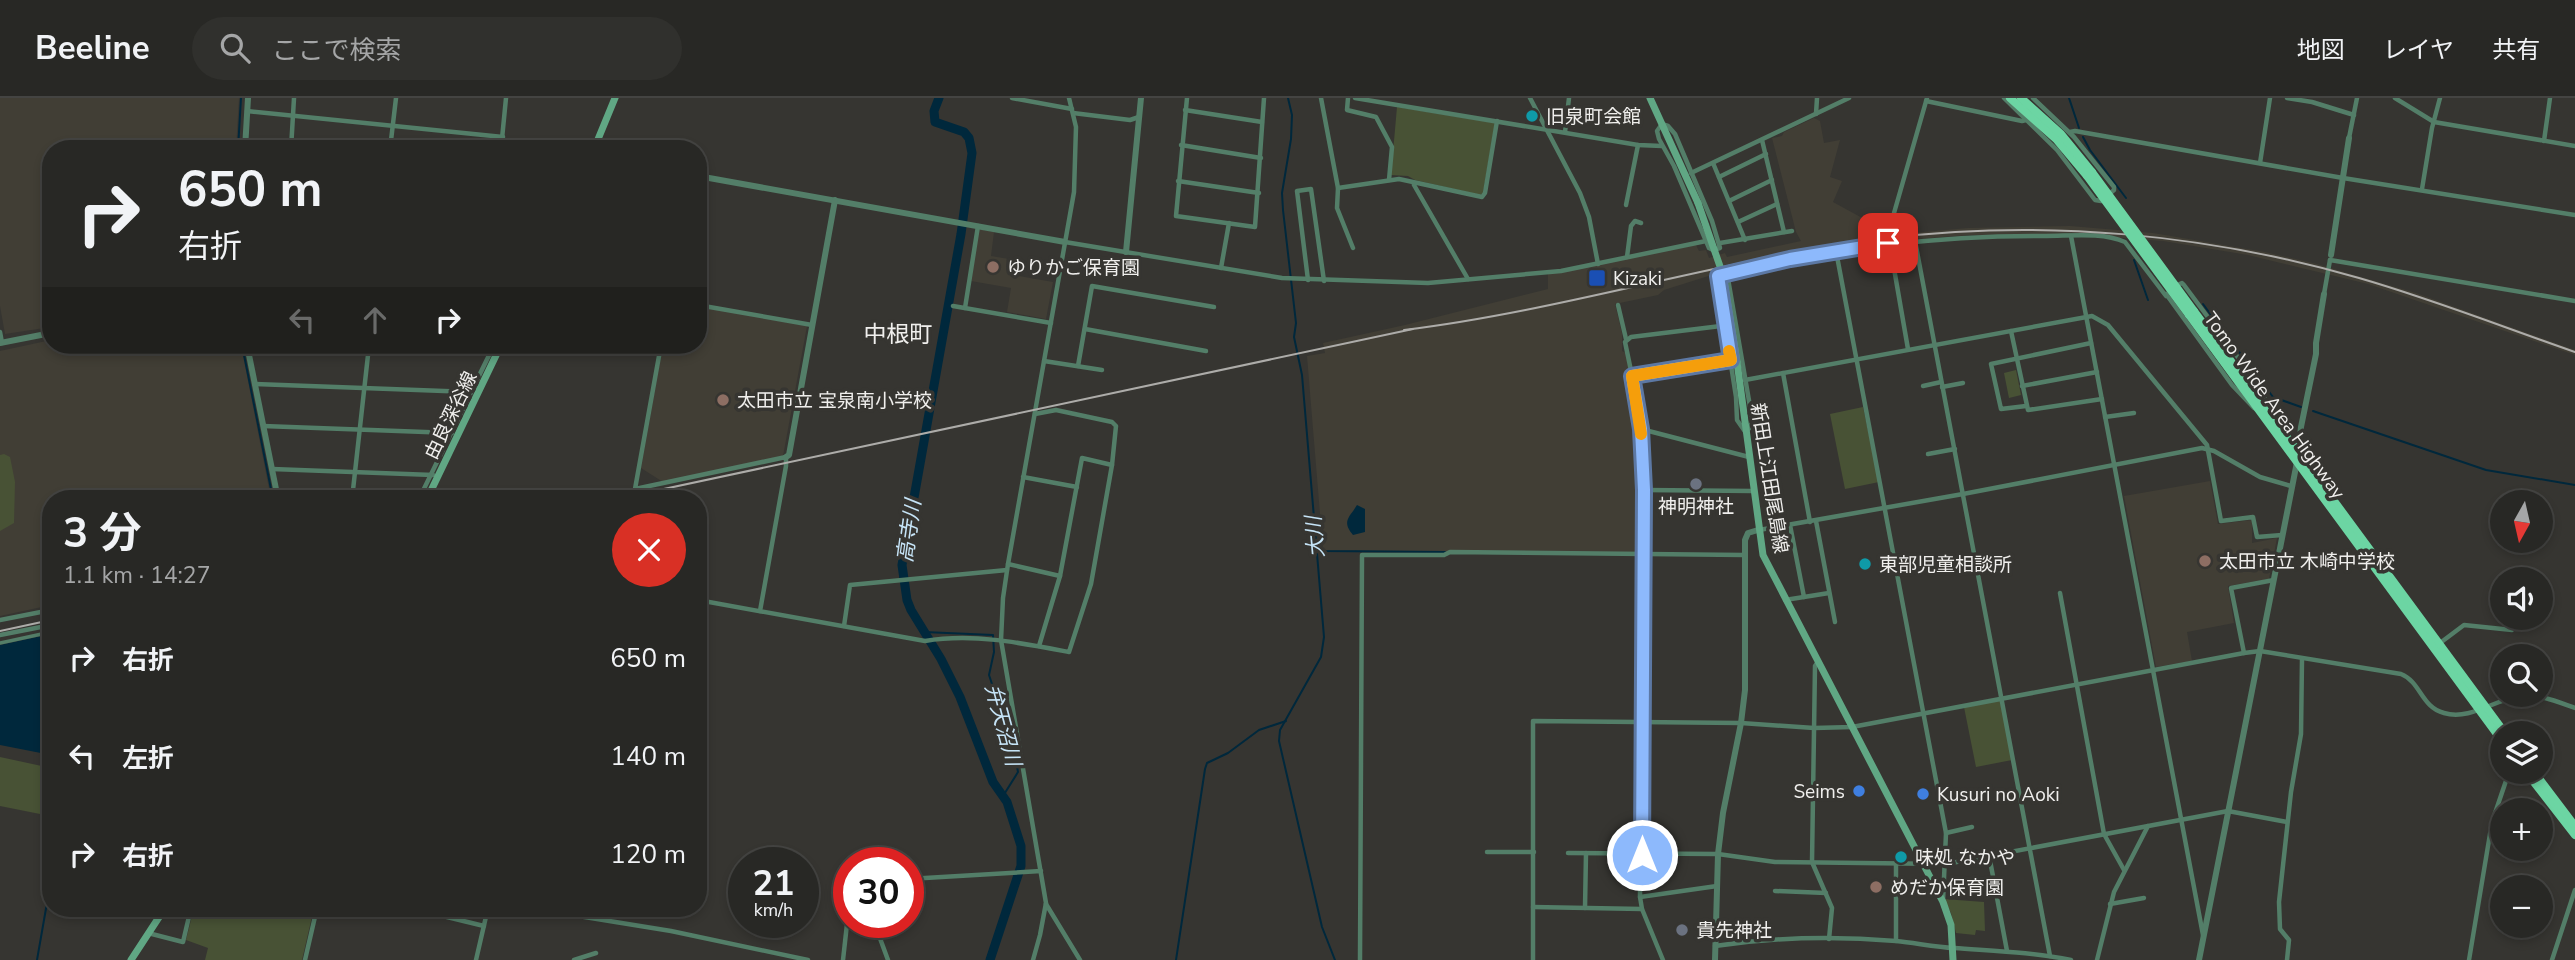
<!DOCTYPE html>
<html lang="ja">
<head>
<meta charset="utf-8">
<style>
  :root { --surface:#282825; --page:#30302d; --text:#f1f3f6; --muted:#a5a6a7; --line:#444442 }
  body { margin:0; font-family:"Nunito Sans","Noto Sans JP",sans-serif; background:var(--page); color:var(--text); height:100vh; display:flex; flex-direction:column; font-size:26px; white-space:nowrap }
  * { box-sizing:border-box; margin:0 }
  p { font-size:23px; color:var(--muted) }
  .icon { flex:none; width:38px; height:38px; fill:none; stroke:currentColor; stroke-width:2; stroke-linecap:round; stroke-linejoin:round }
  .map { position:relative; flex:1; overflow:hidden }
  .side { position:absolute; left:42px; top:392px; width:665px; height:427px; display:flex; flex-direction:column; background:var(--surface); border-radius:28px; box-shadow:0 4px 10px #0003,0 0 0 2px var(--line) }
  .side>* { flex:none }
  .hud { position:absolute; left:42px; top:42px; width:665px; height:214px; border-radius:28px; box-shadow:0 4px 10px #0003,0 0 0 2px var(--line); background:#282825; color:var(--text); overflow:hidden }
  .needle { width:46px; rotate:188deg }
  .buttons { position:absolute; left:2490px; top:392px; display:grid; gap:14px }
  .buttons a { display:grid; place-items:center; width:63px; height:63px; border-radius:50%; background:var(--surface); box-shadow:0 4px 10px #0003,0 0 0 2px var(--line); font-size:35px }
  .speed { position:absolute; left:728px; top:749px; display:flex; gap:14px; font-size:35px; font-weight:700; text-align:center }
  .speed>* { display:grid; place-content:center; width:91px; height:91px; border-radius:50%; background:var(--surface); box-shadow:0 4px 10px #0003,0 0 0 2px var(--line); line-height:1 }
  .speed small { font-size:18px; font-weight:400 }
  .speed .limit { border:10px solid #d22; background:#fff; color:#111 }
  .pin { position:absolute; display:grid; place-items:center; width:60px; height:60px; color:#fff; margin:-30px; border-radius:14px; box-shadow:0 4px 10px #0006 }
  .me { position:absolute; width:77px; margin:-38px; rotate:0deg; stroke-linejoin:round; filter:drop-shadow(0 0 5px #0008) }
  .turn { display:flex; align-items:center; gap:24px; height:147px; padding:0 21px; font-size:32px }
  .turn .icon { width:91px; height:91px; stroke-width:2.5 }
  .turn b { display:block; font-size:49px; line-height:60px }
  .lanes { display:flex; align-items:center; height:66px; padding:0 21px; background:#0003; justify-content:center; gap:35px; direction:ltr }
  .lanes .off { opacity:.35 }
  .round { display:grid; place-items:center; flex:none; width:74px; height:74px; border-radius:37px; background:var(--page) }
  .overview { display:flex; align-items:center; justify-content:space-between; height:119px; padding:0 21px }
  h1 { font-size:42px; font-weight:700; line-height:52px }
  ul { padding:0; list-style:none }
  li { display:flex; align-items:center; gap:21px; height:98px; padding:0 21px }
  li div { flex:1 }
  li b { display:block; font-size:26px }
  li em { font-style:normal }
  header { display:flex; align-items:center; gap:42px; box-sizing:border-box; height:98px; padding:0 35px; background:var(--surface); border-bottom:2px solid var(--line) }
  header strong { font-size:33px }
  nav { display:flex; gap:38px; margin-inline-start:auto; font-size:24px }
  .search { width:490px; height:63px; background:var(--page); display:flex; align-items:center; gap:18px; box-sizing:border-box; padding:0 24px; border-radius:38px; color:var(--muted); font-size:26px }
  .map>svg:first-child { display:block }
</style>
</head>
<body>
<header>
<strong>Beeline</strong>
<div class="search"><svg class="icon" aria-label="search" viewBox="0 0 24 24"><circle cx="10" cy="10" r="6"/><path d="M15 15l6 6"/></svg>ここで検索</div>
<nav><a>地図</a><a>レイヤ</a><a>共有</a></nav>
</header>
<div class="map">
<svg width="2575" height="862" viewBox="0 0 2575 862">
  <rect width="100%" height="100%" fill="#363531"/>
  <!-- built -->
  <g fill="#413e35">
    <path d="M0,0h239l-3,51h-185v178l-46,7 -5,-28z"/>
    <path d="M1814,20l6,3 4,22 16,-3 -10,37 12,4 -9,21 31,17 24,3 -2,20 -52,6 -100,20 -70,22 -6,5 -43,9 7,29v18l4,2 12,56 4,75 -3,4 3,12v49l-4,5 -315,-4 -16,-194 18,-3 -2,-10 82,-18 143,-36v-15l148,-29 3,6 7,-1 3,8 16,-5 2,4 74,-16 -5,-9 -24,-94 10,-2 2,-4z"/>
    <path d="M2070,128l83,7 112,19 52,12 99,29 159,57v5l-207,-71 -120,-29 -85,-14 -94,-7 -100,1 -78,6 -1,-6 78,-7z"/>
    <path d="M979,131l15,3 -3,24 24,4 -2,15 40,7 -7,37 -39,-7 4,-24 -40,-7z"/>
    <path d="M698,208l109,20 -24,130 -120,26 -22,-14 22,-123h35z"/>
    <path d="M51,242v5h190l30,154h-220v106l-51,11v-265z"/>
    <path d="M2210,383l8,43 34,-4v23l25,-5 -8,41 -41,7 6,37 -47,9 5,29 -36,6 -32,-171z"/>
  </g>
  <!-- green -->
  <g fill="#485235">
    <path d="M1397,9l98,16 -12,70 -3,2 -65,-15 -7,-4 -17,-1z"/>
    <path d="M2016,272l5,25 -12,3 -5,-25z"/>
    <path d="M1863,309l16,75 -34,7 -15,-75z"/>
    <path d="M4,356l6,3 5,25 -1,41 -14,8v-76z"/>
    <path d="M2000,602l12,60 -36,7 -12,-60z"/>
    <path d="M0,659l51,11 -1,48 -50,-10z"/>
    <path d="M1944,801l40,3 1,29 -9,-1 -1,5 -19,-2 -5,-20z"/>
    <path d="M194,810h120l-12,52h-97l3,-12 -22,-8z"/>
  </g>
  <!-- water -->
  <g fill="#00283c">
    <path d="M1357,407l8,4v23l-12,3c-12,-14 -3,-18 4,-30z"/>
    <path d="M51,536v121l-51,-10v-100z"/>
  </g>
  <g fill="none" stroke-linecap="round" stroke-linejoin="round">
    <!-- stream -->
    <g stroke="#00283c" stroke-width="2">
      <path d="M1288,0l4,17 -1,24 -9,54 1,17 13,113 -2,14 8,38 22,262 -3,20 -41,73 -1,11 43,186 13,33"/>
      <path d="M2069,0l10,30"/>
      <path d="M2083,39l7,13 36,48"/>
      <path d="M238,51l3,-51"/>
      <path d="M2134,162l14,40"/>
      <path d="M2203,206l16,22"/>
      <path d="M2222,231l51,68 28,10"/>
      <path d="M242,247l31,154"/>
      <path d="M2313,313l173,59 89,15"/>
      <path d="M1316,451l8,2 121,1"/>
      <path d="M924,534l69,3 1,17 -5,23 25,75 4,22 -15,24"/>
      <path d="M37,862l14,-80"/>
      <path d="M1176,862l29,-191 2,-6 21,-10 31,-23 27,-9"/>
    </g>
    <!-- river -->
    <path stroke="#00283c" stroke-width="9" d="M939,0l-5,13 1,11 29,10 5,6 3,15 -11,81 -59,331 5,35 4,10 30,49 19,38 33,85 14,20 14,44v20l-31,94"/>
    <!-- pedestrian -->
    <path stroke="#537e68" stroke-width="3.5" d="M0,545l51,-11"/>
    <!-- minor -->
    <g stroke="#537e68" stroke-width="4.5">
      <path d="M1012,0l60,11"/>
      <path d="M1187,0l-11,118 79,11 9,-129"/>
      <path d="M1321,0l17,90 -1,20 16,40"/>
      <path d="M1348,0l-1,12 29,7 16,30 -3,33"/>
      <path d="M1355,0l283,47 24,1"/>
      <path d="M1530,0l50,95 9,24 9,47"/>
      <path d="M2004,0l53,52 38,50 6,1 13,-11v-3l-40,-50 -41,-39"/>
      <path d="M2287,0l25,4 42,13"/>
      <path d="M2395,0l39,24 141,24"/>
      <path d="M1926,3l96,20 4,-1"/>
      <path d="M1185,12l77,12"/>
      <path d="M247,13l256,26"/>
      <path d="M1073,15l57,7 9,-3"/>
      <path d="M1816,16l1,-16"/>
      <path d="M1662,26l6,2 7,8 37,87 8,27 -7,2 -4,-2 -35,-82 -15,-27 -2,-8z"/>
      <path d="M1565,34l4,-34"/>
      <path d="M2070,34l5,-1 268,47 232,37"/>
      <path d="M2349,40l8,-40"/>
      <path d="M1762,42l22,92"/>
      <path d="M2544,43l6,-43"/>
      <path d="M1181,47l80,13"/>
      <path d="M291,51l3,-51"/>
      <path d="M390,51l6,-51"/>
      <path d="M501,51l5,-51"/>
      <path d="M1713,65l32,77"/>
      <path d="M2260,65l10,-65"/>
      <path d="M1691,75l158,-75"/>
      <path d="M1719,79l47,-23"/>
      <path d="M1178,83l81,12"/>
      <path d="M1414,87l54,94"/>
      <path d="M1338,90l61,-9 83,18 3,-4 12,-72"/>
      <path d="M2422,91l10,-61 8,-30"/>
      <path d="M1729,103l43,-21"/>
      <path d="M1626,107l12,-60"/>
      <path d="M1738,124l39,-18"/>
      <path d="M2071,138l132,699"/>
      <path d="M1915,143l135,715"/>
      <path d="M1065,144l217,36 146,5 133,-12 145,-30"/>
      <path d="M1720,145l72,-12"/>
      <path d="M1836,153l110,582 -3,68"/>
      <path d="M1627,159l4,-31 4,-5 6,2"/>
      <path d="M2330,162l245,41"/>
      <path d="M1221,170l8,-45"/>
      <path d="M1727,175l25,145v5l-6,10 -9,-13 -1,-23 -19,-121 13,-5c107,-22 206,-36 316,-35 25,0 56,-4 79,6l41,54"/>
      <path d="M1308,182l-11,-89 14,-2 13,92"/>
      <path d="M2175,188l7,-3 2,2 76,102 5,12v5"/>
      <path d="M2166,196l66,91 22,23"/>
      <path d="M2324,196l6,-34"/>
      <path d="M698,207l114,20"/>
      <path d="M1618,207l8,34"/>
      <path d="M953,208l98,17"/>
      <path d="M965,210l13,-82"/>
      <path d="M1085,231l121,22"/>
      <path d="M2011,233l17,79 74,-11"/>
      <path d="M0,234l2,11"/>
      <path d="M311,247l180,5"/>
      <path d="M661,247l-26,144 151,-32v9l-26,145"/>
      <path d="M1908,251l-20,-115 39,-136"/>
      <path d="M1044,263l58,9"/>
      <path d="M1078,268l14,-80 122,21"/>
      <path d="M1783,275l27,149"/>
      <path d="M1632,278l99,-16"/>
      <path d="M1745,282l347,-64 16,9 99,120 14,76 32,-4 4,20 25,-2"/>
      <path d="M255,286l216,8"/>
      <path d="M1923,288l18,-4"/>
      <path d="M2022,288l75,-14"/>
      <path d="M1942,289l21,-4"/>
      <path d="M2026,308l-25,3 -10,-45 100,-21"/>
      <path d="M2105,319l29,-4"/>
      <path d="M263,328l189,7"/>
      <path d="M1641,331l108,28"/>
      <path d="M1928,356l27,-5"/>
      <path d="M272,371l161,6"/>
      <path d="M1023,379l54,10"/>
      <path d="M1644,392l109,1"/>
      <path d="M352,401l17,-153"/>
      <path d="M419,401l75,-154"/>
      <path d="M1816,423l19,101"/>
      <path d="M1790,427l14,72"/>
      <path d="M1759,432l204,-36 239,-46 12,3 46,26 31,9"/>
      <path d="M1008,466l52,12"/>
      <path d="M2060,495l44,241 20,36"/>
      <path d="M698,502l227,41c48,-8 97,2 144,11l22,-68 21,-119 4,-39 -4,-4 -56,-12 -21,4"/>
      <path d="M1785,502l44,-7"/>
      <path d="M0,522l51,-10"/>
      <path d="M844,528l6,-41 157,-15"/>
      <path d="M0,537l51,-10"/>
      <path d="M2440,545l24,-18 48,5 9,-12"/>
      <path d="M1039,548l21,-70 22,-118 30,7"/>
      <path d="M2244,555l-13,-65 43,-8"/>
      <path d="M1817,565l-2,3 -3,196 20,46 -3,31"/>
      <path d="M1946,735l26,-6"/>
      <path d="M1487,754h47"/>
      <path d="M1568,755l150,1 57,8 171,2 282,-53 59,11"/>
      <path d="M1989,757l18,96"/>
      <path d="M908,781l133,-8"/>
      <path d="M1775,793l51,2"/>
      <path d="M1640,799l77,-11"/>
      <path d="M1046,806l34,56"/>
      <path d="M2110,806l34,-6"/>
      <path d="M1533,809l109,2"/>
      <path d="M410,810l74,18"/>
      <path d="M529,810l142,23 137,29"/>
      <path d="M1585,810l1,-55"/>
      <path d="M874,824l14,38"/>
      <path d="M148,835l35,9 8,-34"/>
      <path d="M1896,843v-78"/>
      <path d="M1715,848c60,-9 121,-10 181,-5 20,2 39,6 58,7 40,3 78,4 117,12"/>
      <path d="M305,862l12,-52"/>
      <path d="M476,862l12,-52"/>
      <path d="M574,862l22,-7"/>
      <path d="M843,862l6,-54"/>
      <path d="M1033,862l7,-25 6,-32 -45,-263 2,-42 5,-34 66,-372 2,-65 -7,-29"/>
      <path d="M1360,862l2,-405h82l6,-3 294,3"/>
      <path d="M1533,862v-239l208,2 73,5 38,-1 392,-74 16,-2 141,23c20,8 20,33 43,39 27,8 52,-15 78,-17 18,-2 36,6 53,12"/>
      <path d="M1663,862l-21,-51 -2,-12 3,-437 -4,-51 -14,-67 6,-5 98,-12"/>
      <path d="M2097,862l17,-68 34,-66"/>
      <path d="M2287,862l2,-20 -9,-11 -1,-27 12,-110 10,-58 1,-75"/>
      <path d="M2469,862l23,-138 17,-50"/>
      <path d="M2552,862l23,-70"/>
    </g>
    <!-- tertiary -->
    <g stroke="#537e68" stroke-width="6">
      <path d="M245,51l3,-51"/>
      <path d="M698,78l367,66"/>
      <path d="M1126,154l15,-154"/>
      <path d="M2331,157l18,-117"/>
      <path d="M0,245l51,-10"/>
      <path d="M247,247l31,154"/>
      <path d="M786,359l3,-2 46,-255"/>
      <path d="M1715,862l3,-106 5,-41 18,-90 4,-33v-150l3,-7 10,-3"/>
      <path d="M2199,862l98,-498 4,-35 15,-73v-11l8,-49"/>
    </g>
    <!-- secondary -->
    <g stroke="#60a784" stroke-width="7">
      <path d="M1650,0l48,105"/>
      <path d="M594,51l21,-51"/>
      <path d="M1737,264l26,193 180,347 8,23 2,35"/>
      <path d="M427,401l74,-154"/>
      <path d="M131,862l34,-52"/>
    </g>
    <!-- trunk -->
    <g stroke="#6cd5a3" stroke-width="8">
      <path d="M2010,0l46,41 31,37"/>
      <path d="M2021,0l40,36 31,38"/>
      <path d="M2194,213l311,422"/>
      <path d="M2189,217l313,426"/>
      <path d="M2526,674l49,63"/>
      <path d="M2534,674l41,54"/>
    </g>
    <!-- rail -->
    <g stroke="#adaca9" stroke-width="2">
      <path d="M1404,232c163,-20 321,-72 484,-92 157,-19 319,-4 471,40 73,21 144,49 216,74"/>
      <path d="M617,401l796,-170"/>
      <path d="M0,533l51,-11"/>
    </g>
    <!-- secondary-bridge -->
    <path stroke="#60a784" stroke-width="7" d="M1698,105l25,72 14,87"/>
    <!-- trunk-bridge -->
    <g stroke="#6cd5a3" stroke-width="8">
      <path d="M2092,74l102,139"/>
      <path d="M2087,78l102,139"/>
    </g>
  </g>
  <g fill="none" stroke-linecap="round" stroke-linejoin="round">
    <defs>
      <path id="route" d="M1642,757l2,-365 -3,-61 -9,-53 99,-16 -13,-84 72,-17 98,-16"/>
    </defs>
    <!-- route casing -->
    <use href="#route" stroke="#5c78a4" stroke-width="18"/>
    <!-- route -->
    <use href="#route" stroke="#8db9fc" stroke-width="12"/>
    <!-- slow -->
    <path stroke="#f59e0b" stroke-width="12" d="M1641,336l-9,-58 99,-16 -2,-9"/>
  </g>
  <!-- markers -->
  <g fill="#0f9aa8" stroke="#363531" stroke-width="2.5">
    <circle cx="1532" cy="18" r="7"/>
    <circle cx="1865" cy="466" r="7"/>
    <circle cx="1901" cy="759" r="7"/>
  </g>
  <g fill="#8d6e63" stroke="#363531" stroke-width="2.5">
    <circle cx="993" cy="169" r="7"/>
    <circle cx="723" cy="302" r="7"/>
    <circle cx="2205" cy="463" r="7"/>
    <circle cx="1876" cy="789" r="7"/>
  </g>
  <rect fill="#1a4fb4" stroke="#363531" stroke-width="2.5" x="1588" y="171" width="18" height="18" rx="3.5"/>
  <g fill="#6b7280" stroke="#363531" stroke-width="2.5">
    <circle cx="1696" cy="386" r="7"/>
    <circle cx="1682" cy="832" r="7"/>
  </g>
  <g fill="#3f7fe0" stroke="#363531" stroke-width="2.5">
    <circle cx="1859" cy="693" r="7"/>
    <circle cx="1923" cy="696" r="7"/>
  </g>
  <g text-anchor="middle" stroke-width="7" stroke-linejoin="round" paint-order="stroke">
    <!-- poi labels -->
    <g font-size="19" fill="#f0efed" stroke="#363531" text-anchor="start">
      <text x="1546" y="25">旧泉町会館</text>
      <text x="1007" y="176">ゆりかご保育園</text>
      <text x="1613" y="187">Kizaki</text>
      <text x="737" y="309">太田市立 宝泉南小学校</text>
      <text x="1696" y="415" text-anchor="middle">神明神社</text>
      <text x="2219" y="470">太田市立 木崎中学校</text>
      <text x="1879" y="473">東部児童相談所</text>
      <text x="1845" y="700" text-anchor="end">Seims</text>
      <text x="1937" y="703">Kusuri no Aoki</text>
      <text x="1915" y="766">味処 なかや</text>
      <text x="1890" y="796">めだか保育園</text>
      <text x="1696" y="839">貴先神社</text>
    </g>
    <!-- street labels -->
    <g font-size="19" fill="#f0efed" stroke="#363531">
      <text transform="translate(2275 307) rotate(54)" y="7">Tomo Wide Area Highway</text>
      <text transform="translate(450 317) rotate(-64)" y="7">由良深谷線</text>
      <text transform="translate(1770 380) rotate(81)" y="7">新田上江田尾島線</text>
    </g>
    <!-- water labels -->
    <g font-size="21" font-style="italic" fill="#c6e4f7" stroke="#363531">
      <text transform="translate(909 433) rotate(-82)" y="7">高寺川</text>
      <text transform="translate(1315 439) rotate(-95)" y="7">大川</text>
      <text transform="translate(1003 627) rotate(75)" y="7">弁天沼川</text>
    </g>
    <!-- quarter labels -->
    <g font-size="23" fill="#f0efed" stroke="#363531">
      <text x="898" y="244">中根町</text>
    </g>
  </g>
</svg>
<div class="buttons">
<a><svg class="needle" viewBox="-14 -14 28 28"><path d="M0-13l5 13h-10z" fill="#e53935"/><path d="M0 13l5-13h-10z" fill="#a5a6a7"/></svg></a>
<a><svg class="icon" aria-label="sound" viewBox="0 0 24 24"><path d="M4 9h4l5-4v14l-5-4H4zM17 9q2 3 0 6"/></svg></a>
<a><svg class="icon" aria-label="search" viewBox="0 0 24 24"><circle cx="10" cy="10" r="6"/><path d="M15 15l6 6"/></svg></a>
<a><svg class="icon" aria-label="layers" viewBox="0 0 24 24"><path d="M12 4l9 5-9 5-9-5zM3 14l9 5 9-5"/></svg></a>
<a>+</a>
<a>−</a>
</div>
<div class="speed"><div>21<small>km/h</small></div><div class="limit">30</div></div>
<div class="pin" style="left:1888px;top:145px;background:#d93025"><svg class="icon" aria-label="arrive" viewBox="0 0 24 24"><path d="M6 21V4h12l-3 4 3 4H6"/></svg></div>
<svg class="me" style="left:1642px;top:757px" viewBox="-20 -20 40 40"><circle r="17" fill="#8db9fc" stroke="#fff" stroke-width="3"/><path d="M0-11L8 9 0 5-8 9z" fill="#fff"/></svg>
<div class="hud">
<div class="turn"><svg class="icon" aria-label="right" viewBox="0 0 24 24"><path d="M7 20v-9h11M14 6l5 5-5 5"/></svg><div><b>650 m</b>右折</div></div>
<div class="lanes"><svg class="icon off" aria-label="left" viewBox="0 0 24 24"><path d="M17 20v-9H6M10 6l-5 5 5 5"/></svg><svg class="icon off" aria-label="ahead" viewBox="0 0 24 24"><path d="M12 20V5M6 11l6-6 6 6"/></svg><svg class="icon" aria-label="right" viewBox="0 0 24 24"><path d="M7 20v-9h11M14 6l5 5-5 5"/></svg></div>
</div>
<section class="side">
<div class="overview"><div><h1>3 分</h1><p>1.1 km · 14:27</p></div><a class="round" style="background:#d93025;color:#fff"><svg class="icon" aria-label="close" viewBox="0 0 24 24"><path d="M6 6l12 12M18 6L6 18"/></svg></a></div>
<ul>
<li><svg class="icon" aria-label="right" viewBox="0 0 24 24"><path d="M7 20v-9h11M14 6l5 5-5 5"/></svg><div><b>右折</b></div><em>650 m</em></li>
<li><svg class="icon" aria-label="left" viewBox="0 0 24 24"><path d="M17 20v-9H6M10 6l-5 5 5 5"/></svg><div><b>左折</b></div><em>140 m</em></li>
<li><svg class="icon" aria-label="right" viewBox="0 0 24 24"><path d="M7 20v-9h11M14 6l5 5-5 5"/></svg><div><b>右折</b></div><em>120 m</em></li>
</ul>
</section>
</div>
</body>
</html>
